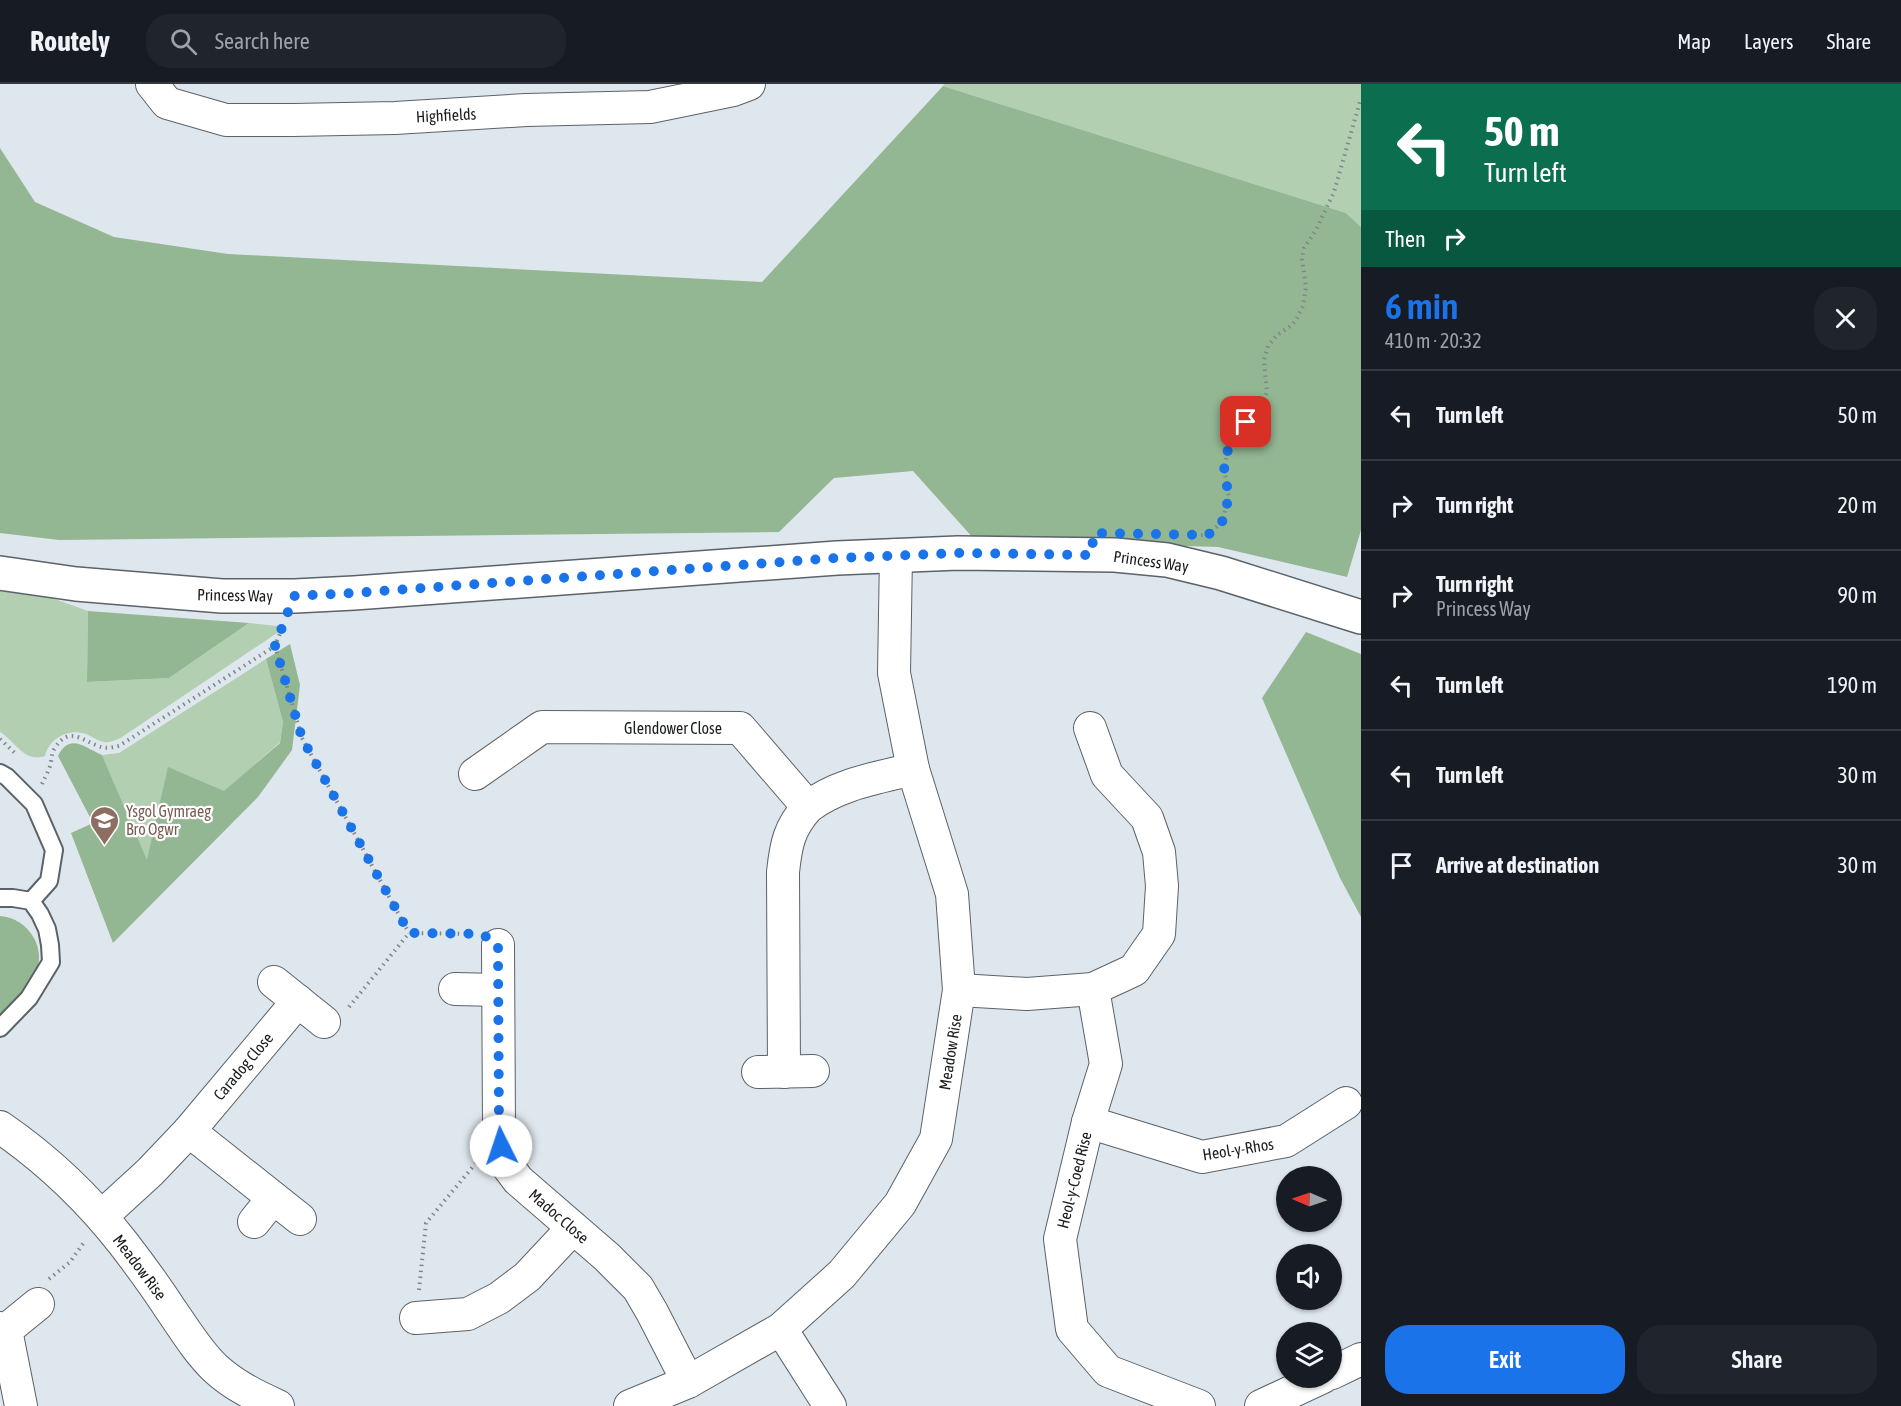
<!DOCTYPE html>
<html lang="en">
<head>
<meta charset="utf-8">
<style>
  :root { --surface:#171b24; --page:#20242c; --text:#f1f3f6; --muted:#9ea1a6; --line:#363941; --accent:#1a73e8 }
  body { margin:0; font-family:"Asap Condensed",sans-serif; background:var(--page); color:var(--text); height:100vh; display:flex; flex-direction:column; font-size:22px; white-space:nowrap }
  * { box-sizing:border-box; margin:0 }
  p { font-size:20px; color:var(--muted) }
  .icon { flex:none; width:33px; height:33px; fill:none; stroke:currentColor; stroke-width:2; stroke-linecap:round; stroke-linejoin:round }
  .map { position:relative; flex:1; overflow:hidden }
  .panel { display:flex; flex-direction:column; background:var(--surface); width:540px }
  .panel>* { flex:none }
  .banner { background:#0b6e4f; color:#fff; overflow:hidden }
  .needle { width:39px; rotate:272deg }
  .tools { position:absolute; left:1276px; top:1082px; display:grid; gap:12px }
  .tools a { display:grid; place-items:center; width:66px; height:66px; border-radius:50%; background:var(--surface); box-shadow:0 2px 4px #0004; font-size:30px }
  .pin { position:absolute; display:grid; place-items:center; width:51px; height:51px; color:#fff; margin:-26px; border-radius:12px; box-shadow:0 3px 9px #0006 }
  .me { position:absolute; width:66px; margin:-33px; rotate:356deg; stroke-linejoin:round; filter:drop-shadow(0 0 4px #0008) }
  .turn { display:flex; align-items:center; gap:21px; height:126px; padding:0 24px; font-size:27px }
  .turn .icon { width:78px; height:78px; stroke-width:2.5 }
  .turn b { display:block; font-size:42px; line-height:51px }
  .then { display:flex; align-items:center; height:57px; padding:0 24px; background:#0003; gap:12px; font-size:22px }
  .round { display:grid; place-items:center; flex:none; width:63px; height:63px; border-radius:24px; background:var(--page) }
  .summary { display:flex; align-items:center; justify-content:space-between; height:102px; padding:0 24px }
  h1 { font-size:36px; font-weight:600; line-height:45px; color:var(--accent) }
  .action { display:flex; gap:12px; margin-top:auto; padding:12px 24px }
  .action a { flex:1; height:69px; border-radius:24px; background:var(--accent); color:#fff; font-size:24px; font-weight:600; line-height:69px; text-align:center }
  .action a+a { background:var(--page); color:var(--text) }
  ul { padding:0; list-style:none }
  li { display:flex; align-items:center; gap:18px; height:90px; padding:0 24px; border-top:2px solid var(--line) }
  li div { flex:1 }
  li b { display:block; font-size:22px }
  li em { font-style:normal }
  header { display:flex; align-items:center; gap:36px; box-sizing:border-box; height:84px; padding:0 30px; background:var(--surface); border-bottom:2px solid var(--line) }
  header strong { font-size:28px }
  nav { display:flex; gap:33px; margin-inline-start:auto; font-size:21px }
  .search { width:420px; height:54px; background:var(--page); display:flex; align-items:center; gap:15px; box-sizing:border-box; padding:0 21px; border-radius:24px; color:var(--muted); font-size:22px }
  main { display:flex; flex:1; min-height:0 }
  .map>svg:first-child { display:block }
</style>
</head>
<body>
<header>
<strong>Routely</strong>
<div class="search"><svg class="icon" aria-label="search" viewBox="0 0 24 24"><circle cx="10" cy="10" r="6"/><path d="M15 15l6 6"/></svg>Search here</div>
<nav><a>Map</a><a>Layers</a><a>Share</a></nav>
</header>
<main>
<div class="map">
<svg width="1361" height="1322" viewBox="0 0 1361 1322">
  <rect width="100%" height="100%" fill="#dfe7ee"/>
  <!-- green -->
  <g fill="#b2cfb2">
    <path d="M944,0h417v143l-15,-14 -403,-127z"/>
    <path d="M0,506l52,8 36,13 -1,71 82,-4 80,-55 37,4 -164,110c-6,3 -12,6 -18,5 -7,-1 -12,-6 -18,-8 -17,-6 -37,4 -41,22 -21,7 -30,-15 -45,-24z"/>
    <path d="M266,575l17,63 -3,20 -133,119 -45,-106 17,-2z"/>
  </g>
  <!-- forest -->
  <g fill="#93b693">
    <path d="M943,2l403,127 15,14v303l-14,47 -129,-30 -244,-8 -61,-68 -79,7 -55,54 -720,8 -59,-7v-385l35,54 79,35 114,17 534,28z"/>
    <path d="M88,527l161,12 -80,55 -82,4z"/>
    <path d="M1306,548l55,22v263l-21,-39 -78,-180z"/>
    <path d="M290,560l10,41 -8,65 -34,47 -145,146 -42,-110 22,-10 -35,-67c12,-24 27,-8 44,-1l45,105 21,-93 56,24 56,-48 3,-21 -17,-63z"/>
    <path d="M0,832c29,2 49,34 34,61 -6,12 -24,27 -34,38z"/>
  </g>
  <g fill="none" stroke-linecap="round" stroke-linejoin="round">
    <defs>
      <g id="lane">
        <path d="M0,689l7,4 27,27 20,46 -5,31 -18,20"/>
        <path d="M0,814h13l18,3 9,13 7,15 3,16 1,17 -22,36 -29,30"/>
      </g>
      <g id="street">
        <path d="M152,0l15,19 59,17h67l102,-2 131,-8 124,-3 83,-17 16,-6"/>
        <path d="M475,690l67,-47 198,1 68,79c30,-23 69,-29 105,-38"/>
        <path d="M498,861l1,182 2,19 5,18 12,16 89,77 31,31 14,24 36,70"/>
        <path d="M274,898l50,40"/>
        <path d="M455,905l43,1"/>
        <path d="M1093,905l13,75 -18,58 -28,117 12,90 36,42 91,35"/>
        <path d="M959,906l68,4 66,-5 41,-19 25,-36 3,-48 -3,-34 -12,-34 -40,-43 -17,-47"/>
        <path d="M758,988l55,-1"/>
        <path d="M784,988l-1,-200c3,-28 6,-44 25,-65"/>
        <path d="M1088,1038l114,35 84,-16 60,-38"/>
        <path d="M0,1043c48,33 87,70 123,116 17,22 33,44 48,67 14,20 27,42 44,58 18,17 41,28 63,38"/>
        <path d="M189,1047l111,88"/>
        <path d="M102,1132l48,-44 39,-41 109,-130"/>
        <path d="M254,1138l19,-24"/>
        <path d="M416,1234l52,-4 31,-16 28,-21 46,-49"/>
        <path d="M0,1244l6,2 32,-26"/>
        <path d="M781,1245l49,77"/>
        <path d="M6,1246l15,76"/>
        <path d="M1332,1289l29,-14"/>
        <path d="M630,1322l58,-24 93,-53 61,-55 58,-70 36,-65 23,-149 -7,-96 -39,-125 -19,-96 2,-118"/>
        <path d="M1261,1322l62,-29"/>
      </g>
      <path id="secondary" d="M0,489l76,11 146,12h73l59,-3 483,-35 121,-5 157,2 52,5 54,13 140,44"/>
    </defs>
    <!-- lane casing -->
    <use href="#lane" stroke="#5b6268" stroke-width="20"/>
    <!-- street casing -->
    <use href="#street" stroke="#5b6268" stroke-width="34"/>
    <!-- secondary casing -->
    <use href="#secondary" stroke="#5b6268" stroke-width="36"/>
    <!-- path -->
    <g stroke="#80868a" stroke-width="4" stroke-dasharray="1.5 4.5" stroke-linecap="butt">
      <path d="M1201,451h7l14,-13 7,-25 -5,-28 4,-20 10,-19 22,-22 7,-16 -3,-32 4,-14 9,-11 15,-10 5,-7 6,-12 3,-19 -4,-28 2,-11 12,-18 18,-38 27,-94"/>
      <path d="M275,562l27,92 107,195"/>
      <path d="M0,655l17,16"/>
      <path d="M42,700c3,-7 8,-15 9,-22 1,-6 1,-10 4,-14 13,-21 26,-9 41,-3 8,4 15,3 23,1l156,-100 8,-20"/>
      <path d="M349,923l60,-74 63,1"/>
      <path d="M49,1195l21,-17 15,-21"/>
      <path d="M419,1206l7,-67 50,-60"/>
    </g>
    <!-- lane -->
    <use href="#lane" stroke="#fff" stroke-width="16"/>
    <!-- street -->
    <use href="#street" stroke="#fff" stroke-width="32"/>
    <!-- secondary -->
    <use href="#secondary" stroke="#fff" stroke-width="33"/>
  </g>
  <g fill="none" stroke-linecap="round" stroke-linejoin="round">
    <!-- route -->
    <path stroke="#1a73e8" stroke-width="10" stroke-dasharray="0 18" d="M501,1062l-2,-19 -1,-182 -16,-11 -73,-1 -107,-195 -27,-92 19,-50 60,-3 483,-35 121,-5 133,2 3,-22 114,2 14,-13 7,-25 -5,-27 4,-21 10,-19 8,-8"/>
  </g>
  <!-- icons -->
  <defs>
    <symbol id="school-pin" viewBox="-11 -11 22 30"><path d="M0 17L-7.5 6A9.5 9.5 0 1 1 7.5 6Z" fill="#8d6e63" stroke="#fff"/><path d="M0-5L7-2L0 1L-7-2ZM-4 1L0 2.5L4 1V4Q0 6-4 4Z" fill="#fff"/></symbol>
  </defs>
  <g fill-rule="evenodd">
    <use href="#school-pin" x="88" y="720" width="33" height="45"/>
  </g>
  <g text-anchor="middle" stroke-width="4.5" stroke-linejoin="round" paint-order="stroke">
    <!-- street labels -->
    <g font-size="16" fill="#1a1d1f" stroke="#fff">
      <text transform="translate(446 31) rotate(-3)" y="6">Highfields</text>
      <text transform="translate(1151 477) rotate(8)" y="6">Princess Way</text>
      <text transform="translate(235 511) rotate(1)" y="6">Princess Way</text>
      <text x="673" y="650">Glendower Close</text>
      <text transform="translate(950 968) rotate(-81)" y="6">Meadow Rise</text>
      <text transform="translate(243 982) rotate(-50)" y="6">Caradog Close</text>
      <text transform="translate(1238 1065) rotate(-9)" y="6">Heol-y-Rhos</text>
      <text transform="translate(1074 1096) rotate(-76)" y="6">Heol-y-Coed Rise</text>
      <text transform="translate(559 1132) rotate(41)" y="6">Madoc Close</text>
      <text transform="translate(140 1183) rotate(53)" y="6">Meadow Rise</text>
    </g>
    <!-- education labels -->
    <g font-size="16" fill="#785e54" stroke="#fff" text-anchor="start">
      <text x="126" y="733">Ysgol Gymraeg<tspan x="126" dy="18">Bro Ogwr</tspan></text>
    </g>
  </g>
</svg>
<div class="tools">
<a><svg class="needle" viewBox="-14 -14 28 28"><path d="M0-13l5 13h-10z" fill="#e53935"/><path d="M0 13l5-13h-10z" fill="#9ea1a6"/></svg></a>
<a><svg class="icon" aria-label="sound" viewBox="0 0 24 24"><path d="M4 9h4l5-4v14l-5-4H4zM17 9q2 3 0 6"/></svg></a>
<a><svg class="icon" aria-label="layers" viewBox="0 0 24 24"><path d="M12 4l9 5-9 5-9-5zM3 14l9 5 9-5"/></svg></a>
</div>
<div class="pin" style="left:1246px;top:338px;background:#d93025"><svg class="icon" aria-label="arrive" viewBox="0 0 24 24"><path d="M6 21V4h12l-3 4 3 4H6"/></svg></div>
<svg class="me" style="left:501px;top:1062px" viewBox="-20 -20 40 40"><circle r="19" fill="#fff"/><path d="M0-13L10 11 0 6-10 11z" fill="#1a73e8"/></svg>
</div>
<section class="panel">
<div class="banner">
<div class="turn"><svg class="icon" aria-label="left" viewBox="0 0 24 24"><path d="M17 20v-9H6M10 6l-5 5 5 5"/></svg><div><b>50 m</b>Turn left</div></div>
<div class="then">Then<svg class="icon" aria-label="right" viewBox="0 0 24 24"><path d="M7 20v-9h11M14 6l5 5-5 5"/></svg></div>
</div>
<div class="summary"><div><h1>6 min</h1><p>410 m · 20:32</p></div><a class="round"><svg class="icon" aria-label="close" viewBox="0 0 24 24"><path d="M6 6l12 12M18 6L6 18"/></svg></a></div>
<ul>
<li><svg class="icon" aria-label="left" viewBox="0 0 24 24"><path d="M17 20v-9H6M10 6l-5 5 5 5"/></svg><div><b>Turn left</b></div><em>50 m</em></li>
<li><svg class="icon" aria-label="right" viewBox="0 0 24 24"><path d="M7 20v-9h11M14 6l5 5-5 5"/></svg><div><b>Turn right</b></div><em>20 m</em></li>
<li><svg class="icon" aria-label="right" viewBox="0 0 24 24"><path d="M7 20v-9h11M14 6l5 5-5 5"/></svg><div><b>Turn right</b><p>Princess Way</p></div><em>90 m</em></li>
<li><svg class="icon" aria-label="left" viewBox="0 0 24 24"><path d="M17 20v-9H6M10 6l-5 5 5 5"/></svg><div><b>Turn left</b></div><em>190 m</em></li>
<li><svg class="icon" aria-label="left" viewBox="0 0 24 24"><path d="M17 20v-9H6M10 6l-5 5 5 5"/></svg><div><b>Turn left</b></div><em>30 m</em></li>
<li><svg class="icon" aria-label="arrive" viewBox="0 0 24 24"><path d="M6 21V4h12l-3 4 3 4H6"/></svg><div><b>Arrive at destination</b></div><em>30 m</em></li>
</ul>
<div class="action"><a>Exit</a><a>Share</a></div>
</section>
</main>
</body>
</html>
